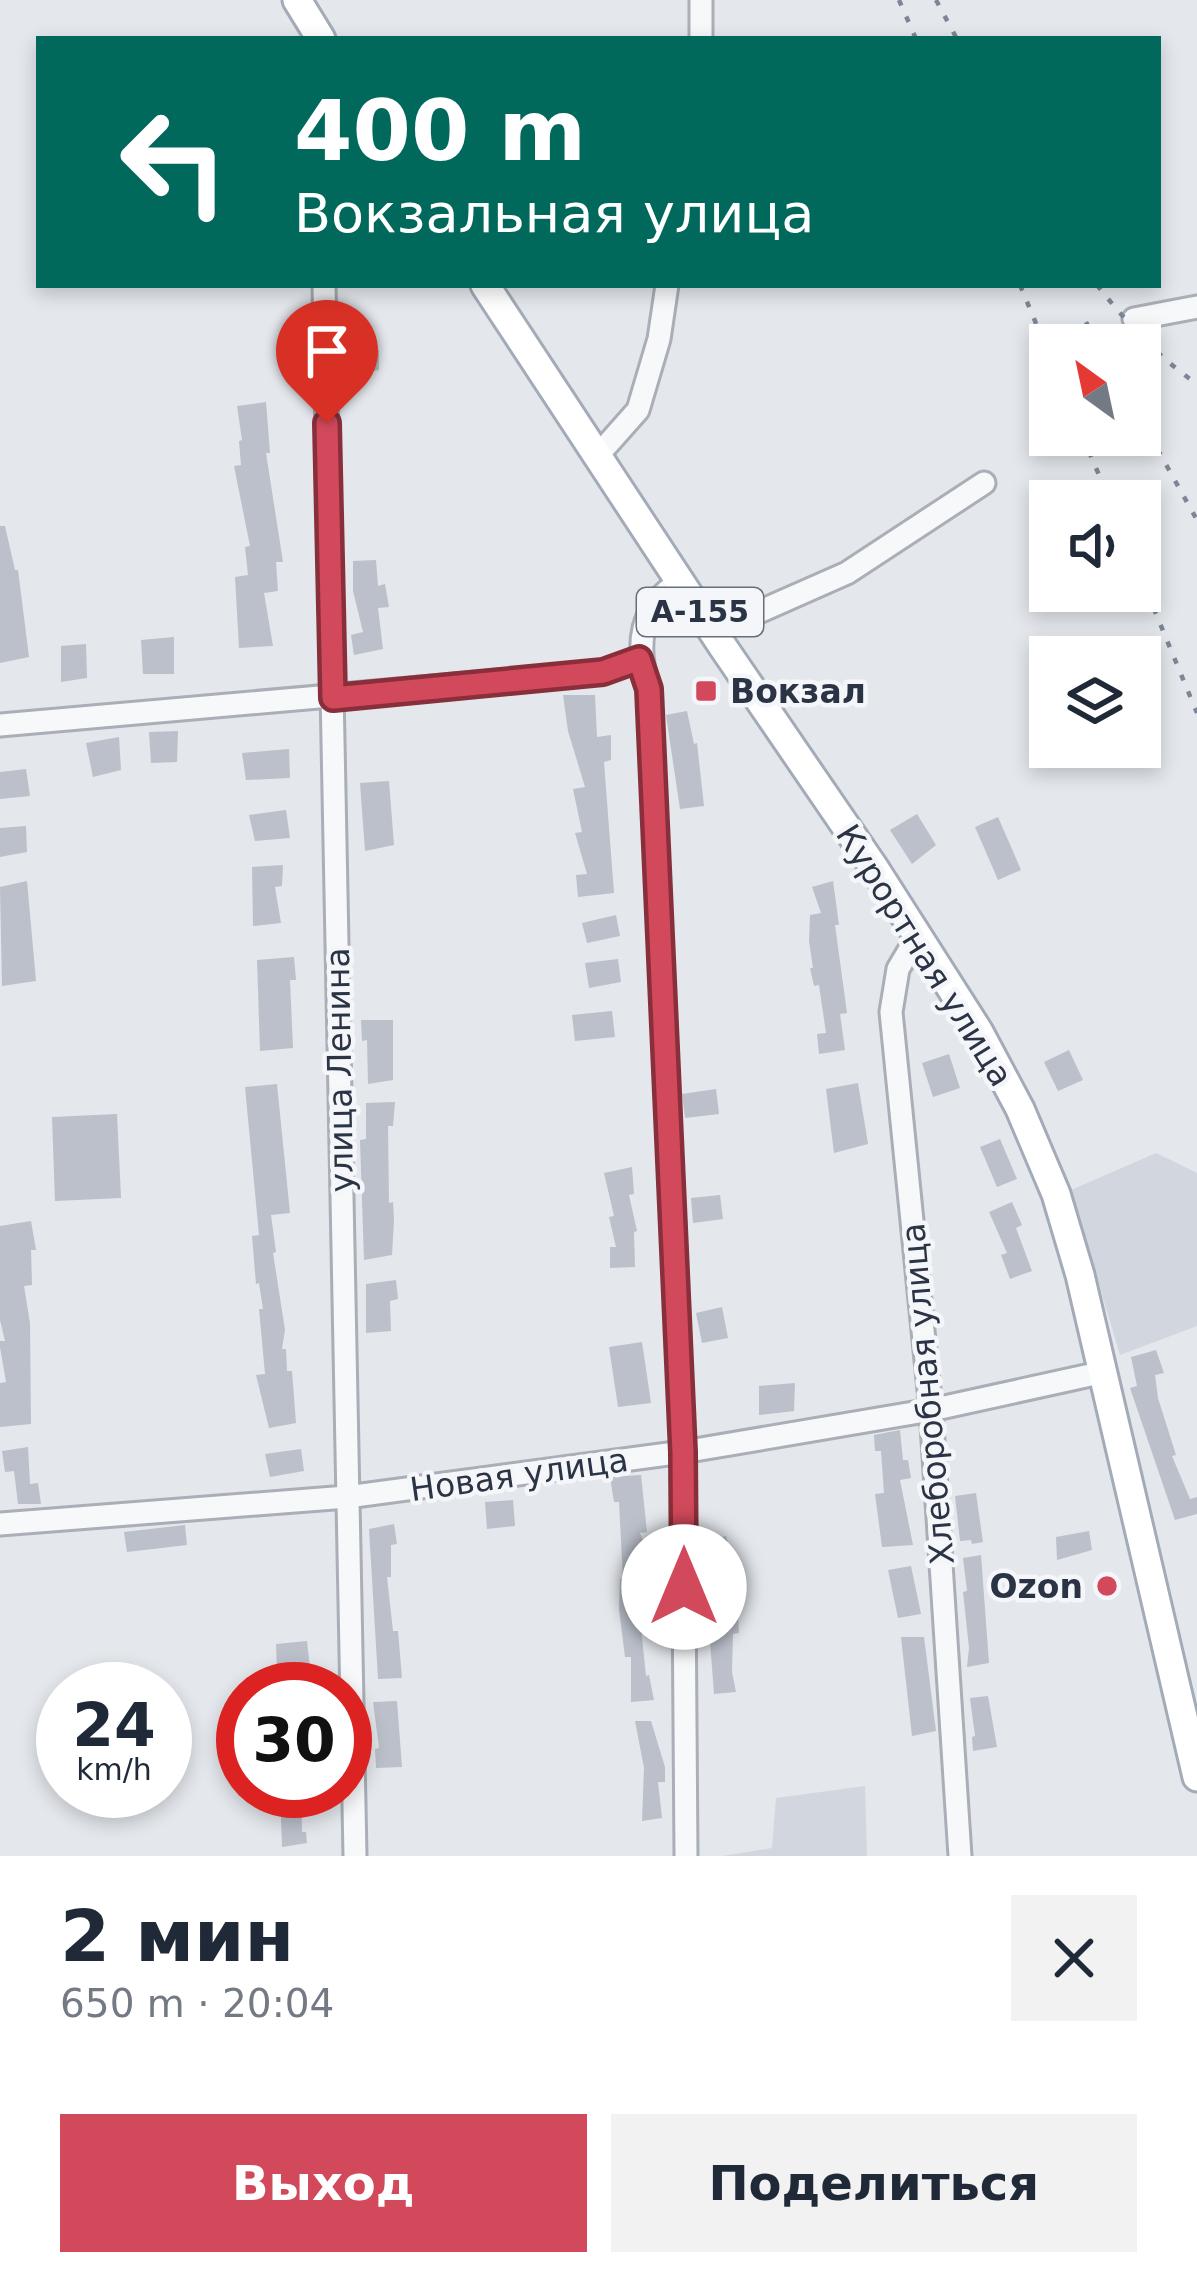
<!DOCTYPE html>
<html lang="ru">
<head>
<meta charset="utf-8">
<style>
  :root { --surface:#fff; --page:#f2f2f3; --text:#1f2937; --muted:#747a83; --accent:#d1495b }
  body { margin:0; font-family:"DejaVu Sans",sans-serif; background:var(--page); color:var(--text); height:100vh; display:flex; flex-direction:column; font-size:45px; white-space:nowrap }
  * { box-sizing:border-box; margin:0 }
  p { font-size:39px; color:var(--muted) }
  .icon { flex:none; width:66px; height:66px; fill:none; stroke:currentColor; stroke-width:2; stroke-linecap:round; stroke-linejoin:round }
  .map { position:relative; height:1856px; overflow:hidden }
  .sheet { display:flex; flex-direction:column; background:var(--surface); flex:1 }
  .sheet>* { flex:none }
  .top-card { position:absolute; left:36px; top:36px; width:1125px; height:252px; border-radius:0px; box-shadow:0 6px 18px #0003; background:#00695c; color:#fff; overflow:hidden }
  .needle { width:78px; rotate:327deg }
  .buttons { position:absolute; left:1029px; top:324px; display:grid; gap:24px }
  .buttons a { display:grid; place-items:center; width:132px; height:132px; border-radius:0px; background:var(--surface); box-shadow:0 6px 18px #0003; font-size:60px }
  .speed { position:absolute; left:36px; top:1662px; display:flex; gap:24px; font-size:60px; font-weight:700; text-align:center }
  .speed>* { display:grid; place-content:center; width:156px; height:156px; border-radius:50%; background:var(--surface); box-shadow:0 6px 18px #0003; line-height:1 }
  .speed small { font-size:30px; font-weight:400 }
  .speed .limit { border:18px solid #d22; background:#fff; color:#111 }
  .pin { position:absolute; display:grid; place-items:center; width:102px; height:102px; color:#fff; margin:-123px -51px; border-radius:50% 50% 50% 0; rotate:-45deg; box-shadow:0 0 12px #0007 }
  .pin .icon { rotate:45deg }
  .me { position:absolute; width:132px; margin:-66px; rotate:0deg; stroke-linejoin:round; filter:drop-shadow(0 0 9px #0008) }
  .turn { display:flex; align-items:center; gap:42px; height:252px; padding:0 60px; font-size:54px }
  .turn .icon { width:156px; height:156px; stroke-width:2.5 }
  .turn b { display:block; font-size:84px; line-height:102px }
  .round { display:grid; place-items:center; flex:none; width:126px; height:126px; border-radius:0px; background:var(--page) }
  .head { display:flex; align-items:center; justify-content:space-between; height:204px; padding:0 60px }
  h1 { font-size:72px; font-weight:600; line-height:90px }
  .button { display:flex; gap:24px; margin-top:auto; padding:24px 60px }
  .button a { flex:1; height:138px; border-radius:0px; background:var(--accent); color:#fff; font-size:48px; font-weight:600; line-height:138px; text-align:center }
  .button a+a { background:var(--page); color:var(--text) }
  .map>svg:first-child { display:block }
</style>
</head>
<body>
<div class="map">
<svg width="1197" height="1856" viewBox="0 0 1197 1856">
  <rect width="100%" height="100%" fill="#e4e7ec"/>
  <!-- built -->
  <g fill="#d2d6de">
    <path d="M1156,1153l41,20v153l-77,29 -49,-165z"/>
    <path d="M865,1786l2,70h-144l49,-8 4,-50z"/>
  </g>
  <!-- building -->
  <g fill="#bbc0ca">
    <path d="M379,350v20l-32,6 -2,-24z"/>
    <path d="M266,402l4,51h-4l17,109h-7l2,29 -14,2 9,53 -34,2 -4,-71 13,-2 -3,-28 5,-1 -16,-80 7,-1 -2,-24 3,-1 -5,-34z"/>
    <path d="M0,526h5l10,44h3l11,87 -29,6z"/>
    <path d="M376,560l2,26 7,-2 4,23 -11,1 5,41 -29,6 -3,-20 12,-3 -10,-41v-30z"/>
    <path d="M174,637v37h-31l-2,-34z"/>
    <path d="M86,644l1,34 -26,4v-36z"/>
    <path d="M563,695h32l2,42 14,-2v25l-7,2 10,131 -36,4 -2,-22 11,-1 -12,-41 7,-1 -9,-43 12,-2 -17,-56z"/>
    <path d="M687,711l7,33 3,-1 7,63 -24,3 -14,-94z"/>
    <path d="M178,731l-1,31 -26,1 -2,-31z"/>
    <path d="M119,737l2,33 -28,7 -7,-34z"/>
    <path d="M289,749l1,29 -44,2 -4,-27z"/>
    <path d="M26,769l4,27 -30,3v-27z"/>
    <path d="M389,781l5,64 -29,6 -5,-68z"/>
    <path d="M286,810l4,28 -35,3 -6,-26z"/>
    <path d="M917,814l19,31 -24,19 -22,-34z"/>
    <path d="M998,817l23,53 -23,10 -23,-53z"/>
    <path d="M26,826l1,26 -27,5v-29z"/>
    <path d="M283,865l-1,21 -7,1 6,36 -28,3 -1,-59z"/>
    <path d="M27,881l9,100 -34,5 -2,-99z"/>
    <path d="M833,881l6,44h-4l12,88 -7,1 5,36 -26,4 -2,-20 9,-1 -7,-48 -5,1 -4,-18h3l-4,-27 1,-26 11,-2 -9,-26z"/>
    <path d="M616,915l4,21 -33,7 -5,-20z"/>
    <path d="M294,957l2,23h-6l3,68 -33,3 -3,-91z"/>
    <path d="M618,959l3,23 -32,6 -4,-25z"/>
    <path d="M612,1011l3,26 -40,4 -3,-26z"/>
    <path d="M361,1020h32v60l-25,4 -1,-44 -5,1z"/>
    <path d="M1069,1050l14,30 -25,11 -14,-29z"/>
    <path d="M949,1054l11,34 -27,9 -11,-34z"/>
    <path d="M858,1083l10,61 -34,9 -8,-64z"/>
    <path d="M277,1084l13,129 -19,2 5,37 -3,1 12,77 -3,19h4l1,22h5l4,52 -27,5 -13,-53 9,-1 -6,-65h4l-4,-26 -3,1 -4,-48 7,-1 -14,-148z"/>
    <path d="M716,1089l3,25 -34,4 -3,-24z"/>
    <path d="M395,1102l-2,24h-5l1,77 4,-1 1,18 -2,35 -28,5 -4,-120 6,-1v-36z"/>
    <path d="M117,1114l4,84 -66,3 -3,-84z"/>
    <path d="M1000,1139l17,40 -20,8 -17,-40z"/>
    <path d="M632,1167l2,27 -5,1 8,36 -3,1 1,35 -25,1v-21h6l-7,-30 5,-1 -10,-43z"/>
    <path d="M720,1195l3,24 -30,4 -2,-25z"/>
    <path d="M1012,1202l10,23 -6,3 16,43 -22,8 -9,-24 6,-2 -18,-41z"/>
    <path d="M31,1221l5,29h-5l1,35 -8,1 6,37 1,101 -31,3v-44l6,-1 -6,-35v-6h5l-5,-21v-94z"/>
    <path d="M396,1280l2,19 -8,2 1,30 -25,2v-49z"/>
    <path d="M722,1307l6,31 -26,5 -6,-30z"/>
    <path d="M642,1342l9,61 -33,4 -9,-60z"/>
    <path d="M1156,1350l8,23 -9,2 3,23 18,57 -4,1 18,43 7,-2v17l-22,6 -45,-132 7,-2 -6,-29z"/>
    <path d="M795,1383l-1,28 -35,4v-29z"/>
    <path d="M900,1430l3,30h5l3,18 -11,2 13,65 -31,2 -7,-53 9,-1 -3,-42h-6l-1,-16z"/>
    <path d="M28,1447l2,37 8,-1 3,21h-23l-4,-33 -9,1 -3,-21z"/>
    <path d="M301,1449l3,22 -34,6 -5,-23z"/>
    <path d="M641,1475l6,57 -7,1 10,25 -9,2 5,34 -9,1 8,33h-4l5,48 3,-1 5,25 -23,2v-45h-6l-6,-48 1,-30h3l-4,-77h-5l-4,-25z"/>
    <path d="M976,1493l7,49 -11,2 -1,-4 -11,1 -5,-45z"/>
    <path d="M513,1500l2,26 -28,3 -2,-27z"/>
    <path d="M394,1524l3,20 -6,1v32h-4l6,54h5l4,47 -24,1 -9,-150z"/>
    <path d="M185,1525l2,20 -60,7 -3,-20z"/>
    <path d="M1089,1531l3,19 -35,10 -1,-23z"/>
    <path d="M726,1536l10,39 3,58 -6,1 -1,38 4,20 -22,2 -6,-80h4v-50l-7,-23z"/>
    <path d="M981,1555l8,108 -22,4 2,-19 -6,-56 4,-1 -4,-33z"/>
    <path d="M911,1566l10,48 -23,4 -10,-48z"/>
    <path d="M901,1637h23l12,94 -24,5z"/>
    <path d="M307,1641l3,27 -7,1 2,20h-22l-1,-17 -5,1 -1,-29z"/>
    <path d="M988,1696l9,51 -24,4 -1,-14 3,-1 -5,-38z"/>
    <path d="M397,1701l5,66 -26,1 -1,-19 4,-1 -6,-46z"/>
    <path d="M635,1721h16l14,46v15h-7l4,36 -20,3 2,-53z"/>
    <path d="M280,1791h21l1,41h4l1,11 -25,4z"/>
  </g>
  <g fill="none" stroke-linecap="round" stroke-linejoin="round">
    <defs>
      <g id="minor">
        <path d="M701,39v-39"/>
        <path d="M324,285l31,1571"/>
        <path d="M1134,319l63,-12"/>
        <path d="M599,454l39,-44 21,-71 8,-54"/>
        <path d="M681,581c-42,25 -46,65 -32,108l34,763 3,404"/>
        <path d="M713,632l134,-59 137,-90"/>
        <path d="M0,725l603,-53 36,-13"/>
        <path d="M917,937l-19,32 -7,43 40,398 29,446"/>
        <path d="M0,1524l347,-27 336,-45 248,-42 173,-38"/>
      </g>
      <g id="major">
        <path d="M297,0l24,39"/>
        <path d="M485,285l238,362 152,222 104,163 41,77 36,85 24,81 117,502"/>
      </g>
    </defs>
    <!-- minor casing -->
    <use href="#minor" stroke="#a9aeb7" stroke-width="27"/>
    <!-- major casing -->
    <use href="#major" stroke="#a3abb8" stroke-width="33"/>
    <!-- minor -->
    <use href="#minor" stroke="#f7f8fa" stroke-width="21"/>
    <!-- major -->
    <use href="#major" stroke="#fff" stroke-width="27"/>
    <!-- rail -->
    <g stroke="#7d8696" stroke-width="4.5" stroke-dasharray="6 12" stroke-linecap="butt">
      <path d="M899,0l17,39"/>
      <path d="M936,0l21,39"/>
      <path d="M1020,285l30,72"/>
      <path d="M1097,285c29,37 61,72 100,99"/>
      <path d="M1086,322l12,23"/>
      <path d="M1140,418l57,102"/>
      <path d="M1082,435l28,66"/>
      <path d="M1140,575l57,138"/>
    </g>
  </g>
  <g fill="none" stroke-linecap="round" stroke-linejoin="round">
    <defs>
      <path id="route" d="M327,423l6,275 270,-26 36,-13 10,30 34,763 1,135"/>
    </defs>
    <!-- route casing -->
    <use href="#route" stroke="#882f3b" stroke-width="30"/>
    <!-- route -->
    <use href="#route" stroke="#d1495b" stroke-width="21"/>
  </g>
  <!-- markers -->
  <g fill="#d1495b" stroke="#f4f6f9" stroke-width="4.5">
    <rect x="694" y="679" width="24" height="24" rx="6"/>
    <circle cx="1107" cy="1586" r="12"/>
  </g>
  <g text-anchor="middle" stroke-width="9" stroke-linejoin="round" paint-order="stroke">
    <!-- shield labels -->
    <rect fill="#f4f6f9" stroke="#676e7b" stroke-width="3" x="637" y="588" width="126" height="48" rx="9"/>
    <g font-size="30" font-weight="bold" fill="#2b3445">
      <text x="700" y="622">А-155</text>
    </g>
    <!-- poi labels -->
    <g font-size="33" font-weight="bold" fill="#2b3445" stroke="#f4f6f9" text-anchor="start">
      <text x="730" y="703">Вокзал</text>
      <text x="1083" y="1598" text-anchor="end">Ozon</text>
    </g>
    <!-- street labels -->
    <g font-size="33" fill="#2b3445" stroke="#f4f6f9">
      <text transform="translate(925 955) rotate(58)" y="12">Курортная улица</text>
      <text transform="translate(339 1070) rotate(-91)" y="12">улица Ленина</text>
      <text transform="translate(927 1394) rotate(-95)" y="12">Хлеборобная улица</text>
      <text transform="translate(519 1474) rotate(-8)" y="12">Новая улица</text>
    </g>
  </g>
</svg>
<div class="buttons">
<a><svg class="needle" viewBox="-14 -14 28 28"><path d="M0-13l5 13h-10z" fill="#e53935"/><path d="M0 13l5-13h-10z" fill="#747a83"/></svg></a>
<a><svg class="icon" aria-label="sound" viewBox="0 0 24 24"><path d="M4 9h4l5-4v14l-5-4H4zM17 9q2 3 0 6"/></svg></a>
<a><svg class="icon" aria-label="layers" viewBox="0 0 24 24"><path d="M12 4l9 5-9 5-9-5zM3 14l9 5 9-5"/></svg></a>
</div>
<div class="speed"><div>24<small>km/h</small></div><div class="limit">30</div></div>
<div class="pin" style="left:327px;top:423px;background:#d93025"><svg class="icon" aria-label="arrive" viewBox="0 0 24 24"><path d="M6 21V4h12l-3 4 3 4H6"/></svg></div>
<svg class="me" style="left:684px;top:1587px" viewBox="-20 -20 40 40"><circle r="19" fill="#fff"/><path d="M0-13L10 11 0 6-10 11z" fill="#d1495b"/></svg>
<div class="top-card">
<div class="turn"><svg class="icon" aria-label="left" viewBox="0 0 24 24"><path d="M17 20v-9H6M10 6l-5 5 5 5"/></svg><div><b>400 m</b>Вокзальная улица</div></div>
</div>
</div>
<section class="sheet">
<div class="head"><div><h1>2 мин</h1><p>650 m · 20:04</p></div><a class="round"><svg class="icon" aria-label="close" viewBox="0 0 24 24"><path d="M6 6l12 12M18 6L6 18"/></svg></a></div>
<div class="button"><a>Выход</a><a>Поделиться</a></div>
</section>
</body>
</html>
